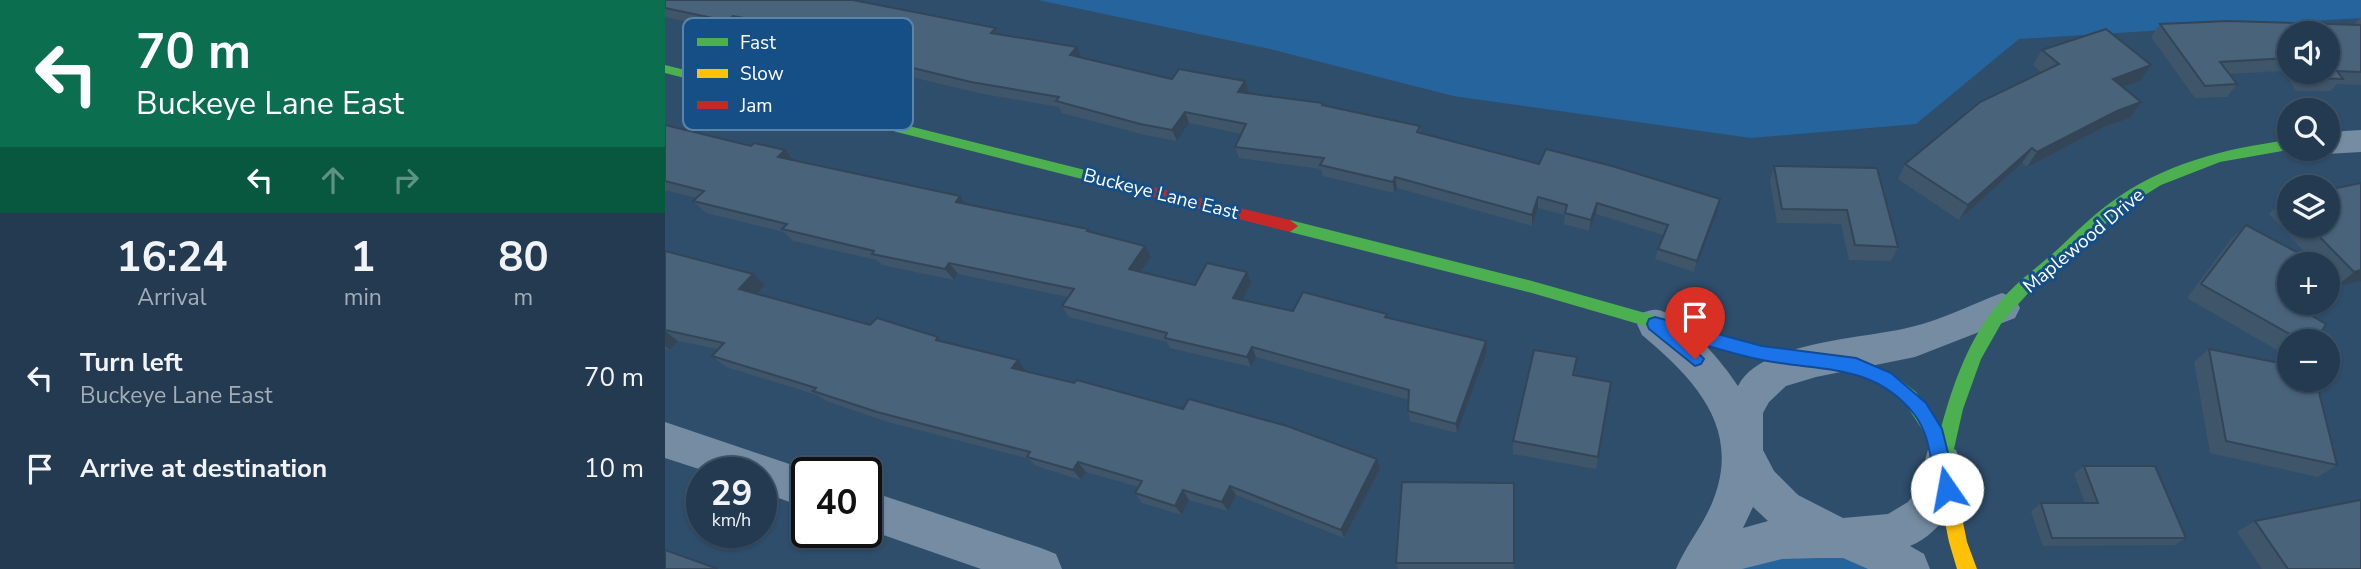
<!DOCTYPE html>
<html lang="en">
<head>
<meta charset="utf-8">
<style>
  :root { --surface:#233a51; --page:#2f455b; --text:#f1f3f6; --muted:#a3adb7; --line:#405468 }
  body { margin:0; font-family:"Nunito Sans",sans-serif; background:var(--page); color:var(--text); height:100vh; display:flex; flex-direction:column; font-size:26px; white-space:nowrap }
  * { box-sizing:border-box; margin:0 }
  p { font-size:23px; color:var(--muted) }
  .icon { flex:none; width:38px; height:38px; fill:none; stroke:currentColor; stroke-width:2; stroke-linecap:round; stroke-linejoin:round }
  .map { position:relative; flex:1; overflow:hidden }
  .drawer { display:flex; flex-direction:column; background:var(--surface); width:665px }
  .drawer>* { flex:none }
  .hud { background:#0b6e4f; color:#fff; overflow:hidden }
  .tools { position:absolute; left:1612px; top:21px; display:grid; gap:14px }
  .tools a { display:grid; place-items:center; width:63px; height:63px; border-radius:50%; background:var(--surface); box-shadow:0 2px 5px #0004,0 0 0 2px var(--line); font-size:35px }
  .speed { position:absolute; left:21px; top:457px; display:flex; gap:14px; font-size:35px; font-weight:700; text-align:center }
  .speed>* { display:grid; place-content:center; width:91px; height:91px; border-radius:50%; background:var(--surface); box-shadow:0 2px 5px #0004,0 0 0 2px var(--line); line-height:1 }
  .speed small { font-size:18px; font-weight:400 }
  .speed .limit { border:4px solid #111; border-radius:10px; background:#fff; color:#111 }
  .pin { position:absolute; display:grid; place-items:center; width:60px; height:60px; color:#fff; margin:-72px -30px; border-radius:50% 50% 50% 0; rotate:-45deg; box-shadow:0 0 7px #0007 }
  .pin .icon { rotate:45deg }
  .me { position:absolute; width:77px; margin:-38px; rotate:348deg; stroke-linejoin:round; filter:drop-shadow(0 0 5px #0008) }
  .turn { display:flex; align-items:center; gap:24px; height:147px; padding:0 21px; font-size:32px }
  .turn .icon { width:91px; height:91px; stroke-width:2.5 }
  .turn b { display:block; font-size:49px; line-height:60px }
  .lanes { display:flex; align-items:center; height:66px; padding:0 21px; background:#0003; justify-content:center; gap:35px; direction:ltr }
  .lanes .off { opacity:.35 }
  .eta { display:flex; justify-content:space-evenly; align-items:center; height:119px; text-align:center }
  .eta b { font-size:42px; font-weight:700; line-height:49px }
  ul { padding:0; list-style:none }
  li { display:flex; align-items:center; gap:21px; height:91px; padding:0 21px }
  li div { flex:1 }
  li b { display:block; font-size:26px }
  li em { font-style:normal }
  main { display:flex; flex:1; min-height:0 }
  .map>svg:first-child { display:block }
</style>
</head>
<body>
<main>
<section class="drawer">
<div class="hud">
<div class="turn"><svg class="icon" aria-label="left" viewBox="0 0 24 24"><path d="M17 20v-9H6M10 6l-5 5 5 5"/></svg><div><b>70 m</b>Buckeye Lane East</div></div>
<div class="lanes"><svg class="icon" aria-label="left" viewBox="0 0 24 24"><path d="M17 20v-9H6M10 6l-5 5 5 5"/></svg><svg class="icon off" aria-label="ahead" viewBox="0 0 24 24"><path d="M12 20V5M6 11l6-6 6 6"/></svg><svg class="icon off" aria-label="right" viewBox="0 0 24 24"><path d="M7 20v-9h11M14 6l5 5-5 5"/></svg></div>
</div>
<div class="eta">
<div><b>16:24</b><p>Arrival</p></div>
<div><b>1</b><p>min</p></div>
<div><b>80</b><p>m</p></div>
</div>
<ul>
<li><svg class="icon" aria-label="left" viewBox="0 0 24 24"><path d="M17 20v-9H6M10 6l-5 5 5 5"/></svg><div><b>Turn left</b><p>Buckeye Lane East</p></div><em>70 m</em></li>
<li><svg class="icon" aria-label="arrive" viewBox="0 0 24 24"><path d="M6 21V4h12l-3 4 3 4H6"/></svg><div><b>Arrive at destination</b></div><em>10 m</em></li>
</ul>
</section>
<div class="map">
<svg width="1696" height="569" viewBox="0 0 1696 569">
  <rect width="100%" height="100%" fill="#2f4e6c"/>
  <!-- green -->
  <g fill="#25649c">
    <path d="M373,0h1323v18l-342,21 -103,85 -165,14 -298,-42 -183,-47z"/>
    <path d="M1143,553l42,5 31,11h-141l32,-13 23,3z"/>
  </g>
  <g fill="none" stroke-linecap="round" stroke-linejoin="round">
    <!-- street -->
    <g fill="#758ca2" fill-rule="evenodd">
      <path d="M1696,130v22l-34,2 -12,-5h12v-17z"/>
      <path d="M1337,293l13,5 5,10 -5,10 -100,39 -99,20 -30,9 -17,16 -6,11v37l11,21 24,24 45,23 45,-4 20,-12 8,-11 12,-41 14,-5 14,5c16,35 -12,83 -46,96l14,8 6,15h-62l-25,-11h-22l-39,1 -40,10h-66c10,-24 29,-46 38,-71 27,-72 -21,-120 -72,-163l-5,-11 5,-11c6,-2 11,-4 16,-3 25,5 67,55 80,76 22,-45 127,-47 173,-59 31,-7 61,-23 91,-34zM1088,507l15,14 -25,7z"/>
      <path d="M0,422l148,50h-6v36l-46,-16v-20h-53l-43,-14z"/>
      <path d="M201,490l175,58 15,6 6,15h-81l-115,-40z"/>
    </g>
    <!-- fast -->
    <g fill="#4caf50" fill-rule="evenodd">
      <path d="M0,65l468,117 7,5 -7,5 -468,-119z"/>
      <path d="M1624,140v9h4l-73,13 -59,23 -40,25 -89,79 -30,33 -21,37 -18,50 -12,53 -3,6 -6,2 -6,-2 -8,-30 -24,-36 -25,-19 -25,-11 -92,-12 -230,-67 -242,-61 -8,-6 8,-6 242,61 230,65 94,12 35,15 25,19 25,36c12,-44 28,-90 58,-125 17,-21 39,-36 59,-54 17,-16 33,-32 52,-46 52,-39 115,-55 179,-63z"/>
    </g>
    <!-- slow -->
    <path fill="#ffc107" fill-rule="evenodd" d="M1275,445l6,2 3,6 18,89 10,27h-20l-8,-27 -18,-89 3,-6z"/>
    <!-- jam -->
    <path fill="#c62828" fill-rule="evenodd" d="M468,182l157,38 8,6 -8,6 -162,-41 -2,-4z"/>
  </g>
  <!-- wall -->
  <g fill="#3f556a" fill-rule="evenodd">
    <path d="M0,0l192,1 142,33 83,24 90,21 77,14 -1,1 75,9 1,2 96,21 1,7 118,31 181,35 -2,11 -24,62 -39,-13 3,-10 5,-14 -67,-21 -7,17 -25,-7 1,-9 -27,-7 -6,18 -135,-38 -3,5 -71,-17 -2,-7 -82,-11 -4,-11 6,-13 -52,-11 -12,18 -32,-6 -83,-22 -3,-6 -81,-14 -74,-18 -5,-6 -73,-16 -8,-11v-1l-76,-13 -6,5 -71,-16z"/>
    <path d="M1696,17v68l-24,-1 -6,7h-35l-13,-20 -54,3 8,10 -10,13 -32,1 -44,-61 9,-13 193,1zM1624,33l38,39h-38z"/>
    <path d="M1377,50l98,31 -17,6 7,31 -24,8 -79,41 -5,-4 -63,57 -61,-41 7,-15 136,-92 -8,-7z"/>
    <path d="M0,125l86,21 34,4 10,10 165,36 7,8 123,27 61,26 -10,15 54,13 56,-2 -9,17 51,11 94,3v3l99,24 1,10 -30,82 -47,-12 -2,-10 1,-11 -153,-43 -5,10 -81,-19 -3,-6 -98,-25 -7,-11 6,-9 -110,-23 -4,6 -72,-15 -5,-5 -84,-19 -9,-9 -78,-19 -13,-12 4,-3 -32,-8z"/>
    <path d="M1109,166l103,2 21,79 -7,14 -42,-1 -8,-36 -64,-1 -7,-42z"/>
    <path d="M1696,183v98l-24,5 -10,-10v-12h-38l4,41 23,36h-27v16l-102,-59 44,-59 15,-14 67,36 -44,-47 15,-15 5,-1v28h38z"/>
    <path d="M0,251l100,34 -7,9 112,31 72,16 84,30v1l157,37 194,50 3,10 -36,69 -108,-43 -8,16 -39,-11 -7,15 -40,-12 -7,-10 4,-6 -53,-15 -5,8 -45,-14 -7,-7 -141,-37 -62,-21 -9,-6 -91,-28 -14,-11 6,-7 -40,-8 -8,9 -5,-1z"/>
    <path d="M1544,349l128,116 -19,12 -108,-24 -16,-91z"/>
    <path d="M911,371l-1,5 36,6 -15,87 -83,-15v-13z"/>
    <path d="M1419,466l102,72 -12,7 -131,1 -12,-34 10,-9h44l-11,-29z"/>
    <path d="M849,483v86h-116l-2,-6z"/>
    <path d="M1590,521l106,48h-99l-25,-37z"/>
  </g>
  <!-- shaded-wall -->
  <g fill="#334556">
    <path d="M68,16l9,12 -6,5 -9,-12z"/>
    <path d="M412,47l5,11 -12,-3z"/>
    <path d="M1486,65l-11,16 -38,13 11,-15z"/>
    <path d="M580,81l4,12 -7,11 -4,-12z"/>
    <path d="M1476,102l-11,16 -24,8 -79,41 10,-15 80,-41z"/>
    <path d="M520,112l4,11 -12,18 -5,-11z"/>
    <path d="M1367,148l-10,15 -63,57 9,-15z"/>
    <path d="M120,150l11,12 -18,-5z"/>
    <path d="M730,177l2,11 -3,5 -1,-11z"/>
    <path d="M295,196l9,11 -13,-5z"/>
    <path d="M873,197v11l-6,18v-11z"/>
    <path d="M1055,199l-2,11 -24,62 3,-11z"/>
    <path d="M932,203l-1,11 -7,17 2,-11z"/>
    <path d="M480,246l6,11 -16,23 -6,-11z"/>
    <path d="M284,263l9,11 -4,6 -9,-11z"/>
    <path d="M1696,270v11l-24,5 17,-14z"/>
    <path d="M582,272l4,11 -13,26 -5,-11z"/>
    <path d="M88,274l12,11 -13,15 -13,-11z"/>
    <path d="M0,331l13,10 -8,9 -5,-4z"/>
    <path d="M821,341l1,10 -30,82 -1,-9z"/>
    <path d="M587,347l4,10 -5,10 -4,-10z"/>
    <path d="M353,360l8,11 -5,8 -9,-11z"/>
    <path d="M712,459l3,10 -36,69 -3,-8z"/>
    <path d="M413,462l8,10 -5,8 -8,-10z"/>
    <path d="M565,486l6,9 -8,16 -6,-9z"/>
    <path d="M518,490l6,10 -7,15 -7,-9z"/>
  </g>
  <!-- building -->
  <g fill="#49637b" stroke="#334556" stroke-width="2">
    <path d="M0,0h188l143,28 -5,5 86,14 -7,8 102,24 7,-10 66,12 -7,11 85,11 -1,2 98,21 -3,6 122,32 7,-15 66,17 108,33 -23,62 -39,-12 10,-24 -71,-22 -6,17 -26,-7 2,-8 -29,-8 -6,18 -137,-38 -2,5 -73,-17 4,-7 -89,-11 11,-23 -61,-12 -13,18 -32,-6 -84,-23 3,-4 -88,-15 -75,-18 5,-5 -83,-17 9,-9 -94,-17 -6,5 -62,-13z"/>
    <path d="M1563,21l133,4v47l-24,-1 6,8 -35,-1 -4,-6h23v-39h-38v25l-69,4 17,22 -32,2 -45,-62z"/>
    <path d="M1441,29l45,36 -38,14 28,23 -24,9 -80,41 -5,-4 -64,57 -63,-41 75,-62 79,-38 -17,-14z"/>
    <path d="M0,125l86,21 3,-3 31,7 -7,7 182,39 -4,6 132,27 -1,2 58,15 -16,23 66,16 12,-22 40,9 -14,26 60,13 10,-19 84,22 -2,3 101,24 -30,83 -48,-13 1,-21 -157,-43 -5,10 -82,-19 2,-5 -105,-27 12,-17 -125,-26 -4,6 -73,-15 2,-3 -92,-22 5,-5 -94,-23 11,-10 -39,-10z"/>
    <path d="M1109,166l103,2 21,79 -43,-2 -8,-35 -65,-1z"/>
    <path d="M1696,183v87l-7,2 -45,-46h18v-36z"/>
    <path d="M1624,198v6l-5,-5z"/>
    <path d="M1581,225l73,39h-30v39h6l-2,2 33,19 -10,17h-14l-101,-57z"/>
    <path d="M0,251l88,23 -14,15 131,36 7,-7 61,19 -2,3 82,20 -6,8 62,15 3,-3 106,29 6,-10 98,27 90,33 -36,71 -111,-44 -8,16 -39,-12 -8,16 -40,-13 7,-12 -64,-19 -5,8 -46,-13 3,-5 -153,-40 -64,-21 3,-3 -104,-32 12,-13 -59,-13z"/>
    <path d="M1544,349l80,16v15h27l21,85 -111,-24z"/>
    <path d="M869,350l43,7 -4,18 38,7 -13,75 -85,-16z"/>
    <path d="M1419,466h71l31,72h-134l-11,-35h57z"/>
    <path d="M737,482l112,1v80h-118z"/>
    <path d="M1695,500l1,2v67h-73l-33,-48z"/>
    <path d="M0,550l53,19h-53z"/>
  </g>
  <!-- route -->
  <path fill="#1a73e8" stroke="#114b97" stroke-width="2" d="M990,317l107,29 94,12 35,15 35,30 16,26 15,60 -3,7 -7,2 -6,-2c-12,-27 -8,-58 -27,-82 -42,-52 -94,-42 -152,-54 -26,-5 -52,-14 -78,-21l20,20 -3,5 -6,2 -46,-37 -2,-5 2,-5z"/>
  <g text-anchor="middle" stroke-width="6" stroke-linejoin="round" paint-order="stroke">
    <!-- street labels -->
    <g font-size="19" fill="#fff" stroke="#154f86">
      <text transform="translate(496 193) rotate(14)" y="7">Buckeye Lane East</text>
      <text transform="translate(1418 240) rotate(-40)" y="7">Maplewood Drive</text>
    </g>
  </g>
  <!-- legend -->
  <rect x="18" y="18" width="230" height="112" rx="10" fill="#154f86" stroke="#5b84aa" stroke-width="2"/>
  <rect x="32" y="38" width="31" height="8" fill="#4caf50"/>
  <rect x="32" y="69" width="31" height="9" fill="#ffc107"/>
  <rect x="32" y="101" width="31" height="8" fill="#c62828"/>
  <g font-size="19" fill="#fff">
    <text x="75" y="49">Fast</text>
    <text x="75" y="80">Slow</text>
    <text x="75" y="112">Jam</text>
  </g>
</svg>
<div class="tools">
<a><svg class="icon" aria-label="sound" viewBox="0 0 24 24"><path d="M4 9h4l5-4v14l-5-4H4zM17 9q2 3 0 6"/></svg></a>
<a><svg class="icon" aria-label="search" viewBox="0 0 24 24"><circle cx="10" cy="10" r="6"/><path d="M15 15l6 6"/></svg></a>
<a><svg class="icon" aria-label="layers" viewBox="0 0 24 24"><path d="M12 4l9 5-9 5-9-5zM3 14l9 5 9-5"/></svg></a>
<a>+</a>
<a>−</a>
</div>
<div class="speed"><div>29<small>km/h</small></div><div class="limit">40</div></div>
<div class="pin" style="left:1030px;top:359px;background:#d93025"><svg class="icon" aria-label="arrive" viewBox="0 0 24 24"><path d="M6 21V4h12l-3 4 3 4H6"/></svg></div>
<svg class="me" style="left:1282px;top:489px" viewBox="-20 -20 40 40"><circle r="19" fill="#fff"/><path d="M0-13L10 11 0 6-10 11z" fill="#1a73e8"/></svg>
</div>
</main>
</body>
</html>
